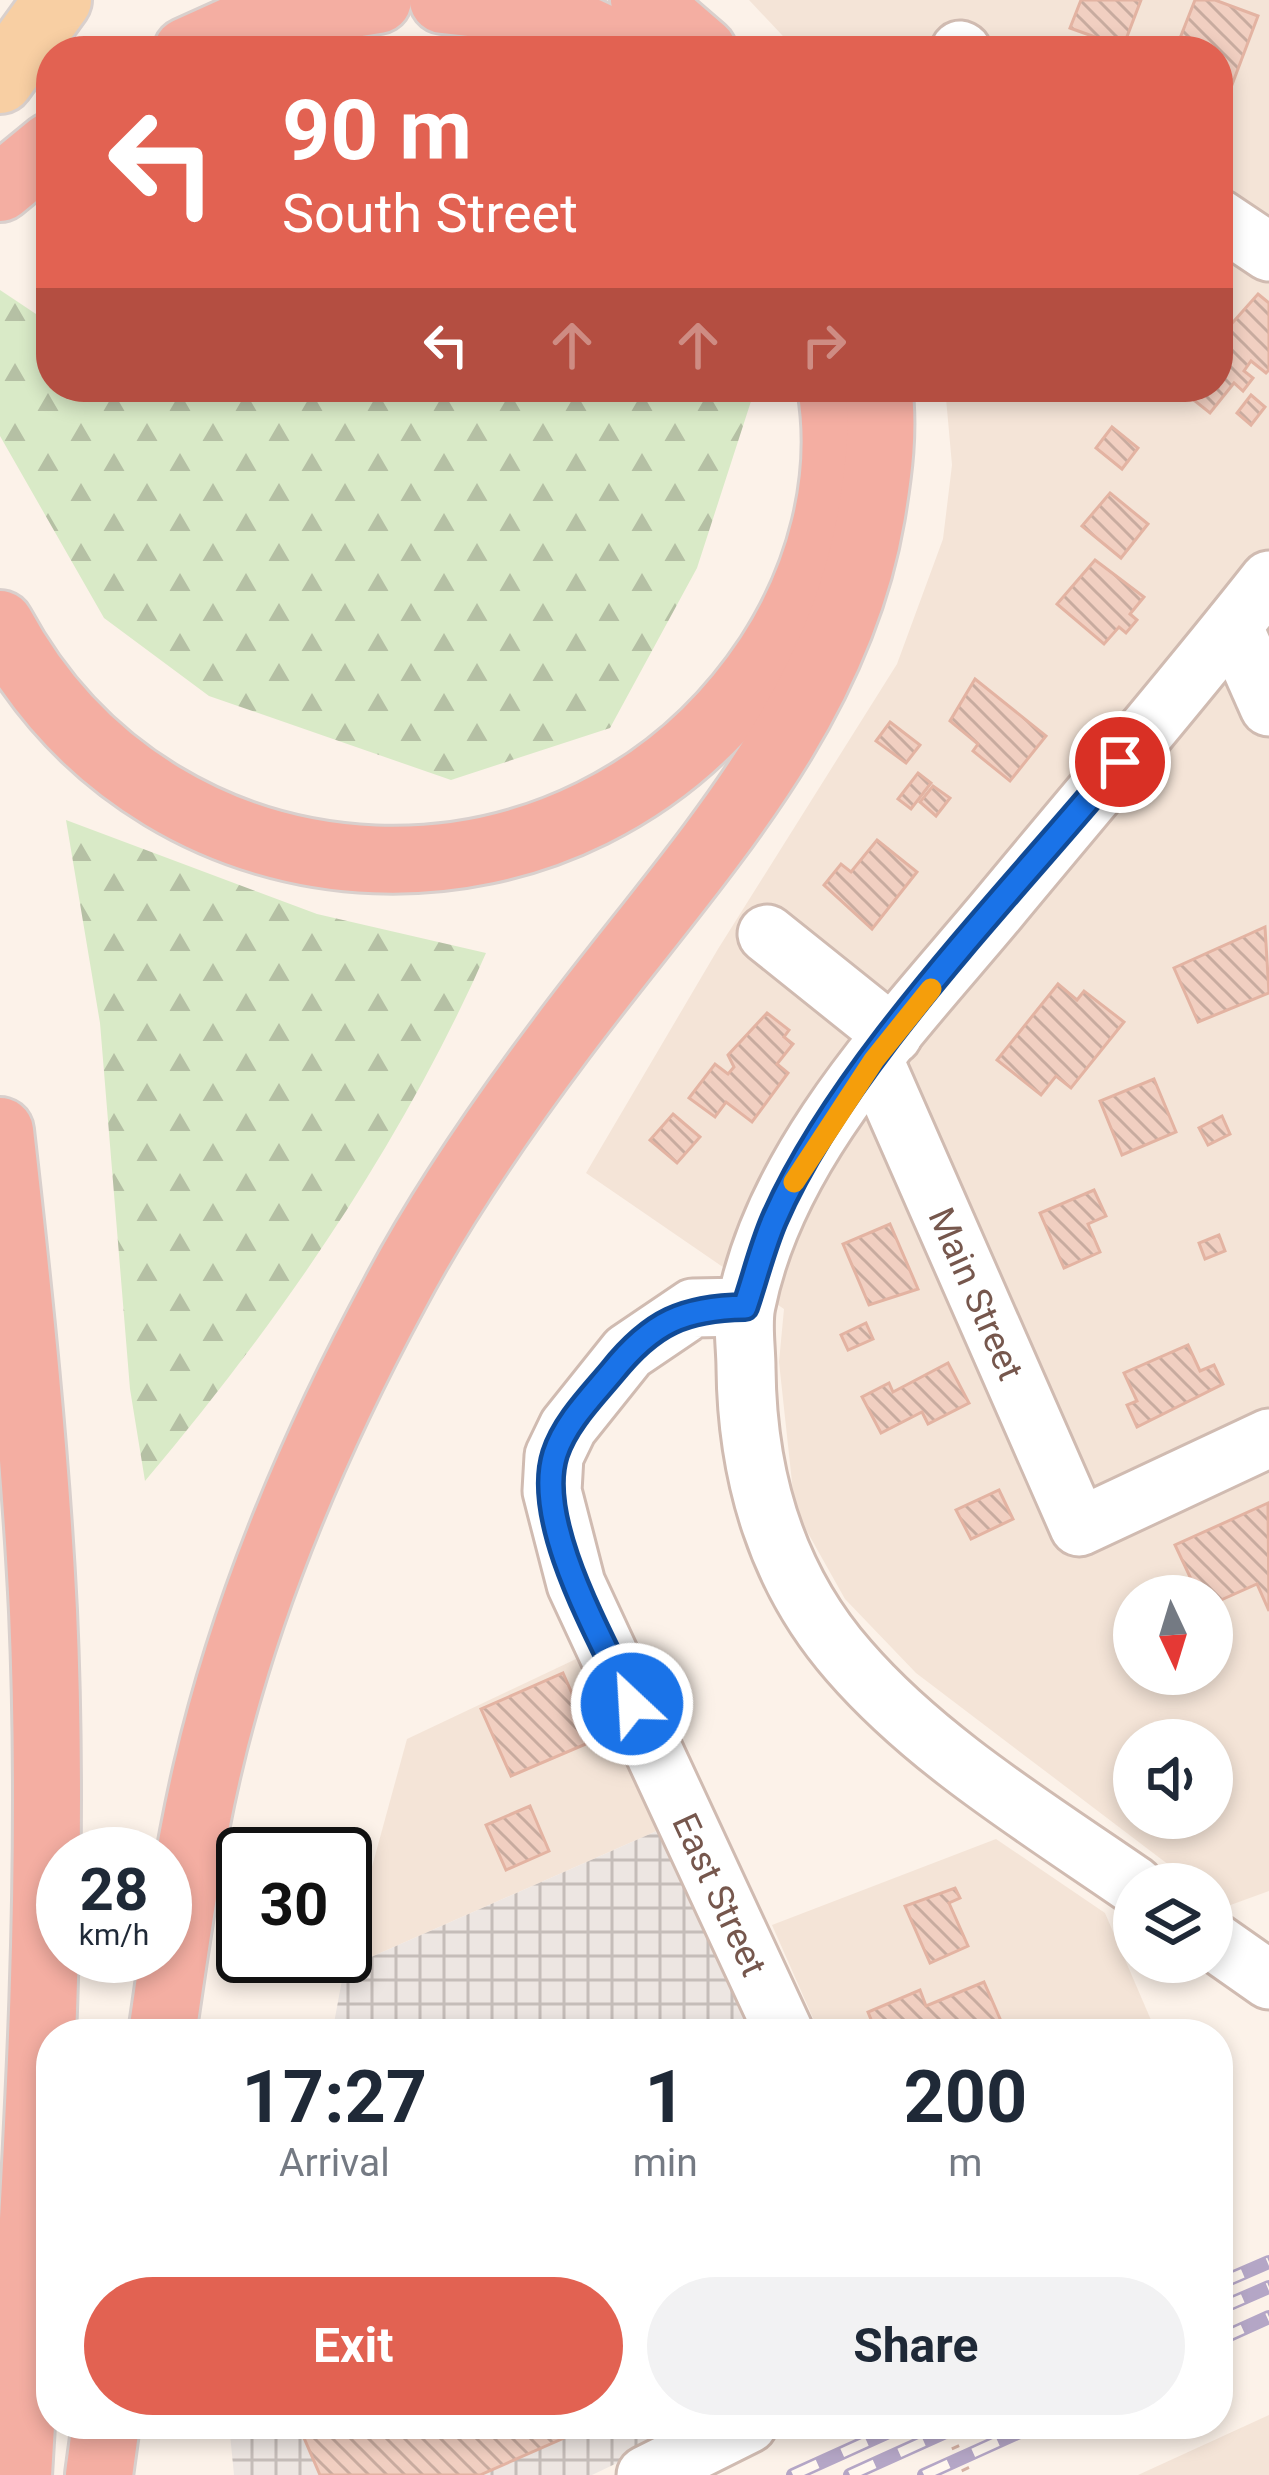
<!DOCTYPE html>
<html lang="en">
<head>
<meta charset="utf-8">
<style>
  :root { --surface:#fff; --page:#f2f2f3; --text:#1f2937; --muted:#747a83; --accent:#e26252 }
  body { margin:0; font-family:Roboto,sans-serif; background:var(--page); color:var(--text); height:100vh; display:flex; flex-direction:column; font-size:45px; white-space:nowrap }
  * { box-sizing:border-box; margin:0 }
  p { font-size:39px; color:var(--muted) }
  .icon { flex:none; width:66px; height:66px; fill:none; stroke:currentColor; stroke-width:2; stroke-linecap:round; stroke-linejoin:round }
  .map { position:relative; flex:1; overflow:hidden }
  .panel { position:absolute; left:36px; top:2019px; width:1197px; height:420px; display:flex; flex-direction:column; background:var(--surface); border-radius:48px; box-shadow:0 6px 18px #0003 }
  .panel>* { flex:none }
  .hud { position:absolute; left:36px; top:36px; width:1197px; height:366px; border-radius:48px; box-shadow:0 6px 18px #0003; background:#e26252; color:#fff; overflow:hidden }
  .needle { width:78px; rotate:176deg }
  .buttons { position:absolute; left:1113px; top:1575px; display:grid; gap:24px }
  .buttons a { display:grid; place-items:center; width:120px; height:120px; border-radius:50%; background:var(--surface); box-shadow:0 6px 18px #0003; font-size:60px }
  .speed { position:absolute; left:36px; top:1827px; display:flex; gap:24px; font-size:60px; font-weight:700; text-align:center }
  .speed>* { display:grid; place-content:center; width:156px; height:156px; border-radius:50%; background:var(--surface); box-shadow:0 6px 18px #0003; line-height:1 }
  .speed small { font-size:30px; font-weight:400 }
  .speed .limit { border:6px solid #111; border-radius:18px; background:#fff; color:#111 }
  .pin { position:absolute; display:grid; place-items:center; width:102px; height:102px; color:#fff; margin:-51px; border:6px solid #fff; border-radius:50%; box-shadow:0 3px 12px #0007 }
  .me { position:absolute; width:132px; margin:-66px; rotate:335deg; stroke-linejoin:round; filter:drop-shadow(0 0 9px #0008) }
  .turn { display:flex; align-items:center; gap:42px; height:252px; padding:0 48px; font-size:54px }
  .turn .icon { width:156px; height:156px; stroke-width:2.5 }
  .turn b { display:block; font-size:84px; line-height:102px }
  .lanes { display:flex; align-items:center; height:114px; padding:0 48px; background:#0003; justify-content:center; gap:60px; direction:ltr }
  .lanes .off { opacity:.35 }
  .eta { display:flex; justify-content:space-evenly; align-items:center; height:204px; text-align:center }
  .eta b { font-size:72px; font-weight:700; line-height:84px }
  .primary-button { display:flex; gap:24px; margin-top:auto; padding:24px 48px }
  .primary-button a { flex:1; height:138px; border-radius:72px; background:var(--accent); color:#fff; font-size:48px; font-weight:700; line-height:138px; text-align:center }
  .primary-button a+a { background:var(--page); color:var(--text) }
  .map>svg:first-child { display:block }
</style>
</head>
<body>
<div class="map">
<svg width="1269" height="2475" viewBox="0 0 1269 2475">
  <defs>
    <pattern id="industrial-grid" width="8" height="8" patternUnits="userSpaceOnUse" patternTransform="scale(3)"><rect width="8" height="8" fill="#ede6e2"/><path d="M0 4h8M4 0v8" fill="none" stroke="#c5bdb9"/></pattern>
    <pattern id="forest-firs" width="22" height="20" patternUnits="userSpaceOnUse" patternTransform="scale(3)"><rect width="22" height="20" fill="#d9eac7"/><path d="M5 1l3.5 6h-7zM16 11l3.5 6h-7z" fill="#b5c0a4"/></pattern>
    <pattern id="building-back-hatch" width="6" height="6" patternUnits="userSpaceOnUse" patternTransform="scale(3)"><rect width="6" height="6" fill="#f1cfc1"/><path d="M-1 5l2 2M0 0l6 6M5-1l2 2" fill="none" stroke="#c8ab9f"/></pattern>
  </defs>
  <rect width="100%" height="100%" fill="#fcf2e9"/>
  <!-- residential -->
  <g fill="#f4e4d7" fill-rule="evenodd">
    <path d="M749,0h520v1891l-44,16 -13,-9v-14h-18l-278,-211 -71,-74 -50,-89 -16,-148 5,-53 -198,-136 132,-224 179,-285 46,-125 9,-74 -7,-78h273v-336h-421zM1134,1596h78v78h-78zM1134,1740h78v78h-78z"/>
    <path d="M576,1659l83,171 -315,139 63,-230z"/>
    <path d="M996,1839l109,74 52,121h-337l-48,-109z"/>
    <path d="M1269,2415v60h-131z"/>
  </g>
  <!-- industrial -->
  <g fill="url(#industrial-grid)">
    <path d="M659,1830l95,204h-422l12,-65z"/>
    <path d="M229,2424h449l4,8 -90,43h-358z"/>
  </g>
  <!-- forest -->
  <g fill="url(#forest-firs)">
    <path d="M0,290l51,34v63h701l2,5 -57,176 -87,160 -159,52 -242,-84 -105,-78 -104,-182z"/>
    <path d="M66,820l251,94 169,39c-84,191 -206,368 -341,528l-15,-92 -30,-366z"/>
  </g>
  <!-- building -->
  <g fill="url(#building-back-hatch)" stroke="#e3b3a2" stroke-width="3">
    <path d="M1081,0h60l-18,47 -53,-19z"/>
    <path d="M1195,0h20l43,16 -28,74 -12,-5v-34h-43z"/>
    <path d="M1258,294l11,9v67l-3,3 -15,-12 -7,10 9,7 -10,13 -9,-8 -24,30 -30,-24 38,-2v-48z"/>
    <path d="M1251,395l14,12 -14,18 -14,-12z"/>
    <path d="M1112,427l26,21 -16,21 -26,-21z"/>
    <path d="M1110,493l38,31 -27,34 -39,-32z"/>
    <path d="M1095,560l49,37 -14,17 7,6 -11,13 -7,-6 -15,17 -47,-40z"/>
    <path d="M975,679l71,57 -36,45 -37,-30 5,-7 -28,-23z"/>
    <path d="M890,722l30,23 -14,18 -30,-22z"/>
    <path d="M918,773l13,10 -20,26 -13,-10z"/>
    <path d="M933,786l17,12 -14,18 -16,-14z"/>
    <path d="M877,840l40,32 -45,57 -48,-44 17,-21 10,8z"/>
    <path d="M1265,927l4,66 -71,29 -24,-54z"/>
    <path d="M1058,984l19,16 7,-9 40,31 -53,66 -15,-12 -15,19 -44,-35z"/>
    <path d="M767,1013l22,17 -5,7 9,7 -16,20 11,9 -36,49 -26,-20 -11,15 -26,-19 26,-34 13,10 6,-7 -6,-12z"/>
    <path d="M1154,1079l22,53 -54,23 -22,-54z"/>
    <path d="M673,1114l27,23 -23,26 -27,-23z"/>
    <path d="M1222,1116l8,18 -22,11 -9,-17z"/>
    <path d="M1094,1190l12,26 -18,8 12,28 -36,16 -24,-55z"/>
    <path d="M890,1224l28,65 -49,16 -26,-61z"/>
    <path d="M1219,1235l6,16 -20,8 -6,-16z"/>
    <path d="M866,1323l7,16 -25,11 -7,-15z"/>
    <path d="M1188,1345l12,26 14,-6 9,19 -86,43 -10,-22 10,-4 -13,-28z"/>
    <path d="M948,1363l21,40 -41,21 -6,-12 -41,21 -19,-36 27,-14 4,9z"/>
    <path d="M999,1490l14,29 -42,20 -15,-29z"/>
    <path d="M1268,1503l1,108 -12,-27 -45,20v-8h-13l-24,-51z"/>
    <path d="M563,1673l30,68 -82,35 -30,-67z"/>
    <path d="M530,1806l19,45 -43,19 -20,-45z"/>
    <path d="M955,1888l5,10 -11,5 19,43 -38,17 -25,-57z"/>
    <path d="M984,1982l20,46 -14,6h-113l-9,-22 52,-22 6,16z"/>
    <path d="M298,2424h298l-116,51h-160z"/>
  </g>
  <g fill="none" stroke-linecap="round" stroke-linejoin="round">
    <defs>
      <g id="minor">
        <path d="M960,50l2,1"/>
        <path d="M1218,218l51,34"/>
        <path d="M1233,626l36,81"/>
        <path d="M767,934l126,101"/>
        <path id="s1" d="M874,1060l205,467 190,-89"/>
        <path id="s2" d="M745,1307l-52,1 -65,44 -60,75 -14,29 -2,35 24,93 209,450"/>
        <path d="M1134,1885c-97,-67 -207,-134 -285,-224 -72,-82 -102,-185 -103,-293 0,-20 -4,-44 0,-63 30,-153 155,-280 251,-395 91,-110 184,-218 272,-330"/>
        <path d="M1212,1940l57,40"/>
        <path d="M646,2475l102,-51"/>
      </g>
      <path id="major" d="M0,80l58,-80"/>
      <g id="highway">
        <path d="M443,0c58,6 132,15 179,51"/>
        <path d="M644,0l59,51"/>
        <path d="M187,51l69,-31 122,-20"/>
        <path d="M0,188l51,-42"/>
        <path d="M0,624c162,301 581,316 769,32 51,-78 78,-176 62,-269"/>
        <path d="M0,1131c18,159 35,319 43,480 13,288 -8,577 -25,864"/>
        <path d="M162,2034c13,-88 25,-176 45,-263 38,-165 108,-330 188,-478 47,-89 106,-174 166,-254 121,-163 275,-316 310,-524 7,-42 13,-86 7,-128"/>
        <path d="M99,2475l7,-51"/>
      </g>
    </defs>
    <!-- minor casing -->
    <use href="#minor" stroke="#d0bbb1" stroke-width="63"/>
    <!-- major casing -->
    <use href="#major" stroke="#d9d0cd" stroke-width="72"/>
    <!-- highway casing -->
    <use href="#highway" stroke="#d9d0cd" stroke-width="72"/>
    <!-- path -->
    <path stroke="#d6b2a4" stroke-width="8" stroke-dasharray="3 9" stroke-linecap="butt" d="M945,2424l23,51"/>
    <!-- minor -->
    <use href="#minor" stroke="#fff" stroke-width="57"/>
    <!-- major -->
    <use href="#major" stroke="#f8cfa3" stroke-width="66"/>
    <!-- highway -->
    <use href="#highway" stroke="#f4aea2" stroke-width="66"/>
    <defs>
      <g id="rail">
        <path d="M1218,2284l51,-22"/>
        <path d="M1218,2309l51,-22"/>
        <path d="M1218,2340l51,-23"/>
        <path d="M793,2475l113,-51"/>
        <path d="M850,2475l113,-51"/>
        <path d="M924,2475l113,-51"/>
      </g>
    </defs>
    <!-- rail casing -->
    <use href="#rail" stroke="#b4a6c6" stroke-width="14"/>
    <!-- rail -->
    <use href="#rail" stroke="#fff7ef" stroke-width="9" stroke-dasharray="27" stroke-linecap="butt"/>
  </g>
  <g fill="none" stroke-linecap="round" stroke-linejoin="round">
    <defs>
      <path id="route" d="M632,1704c-29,-63 -99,-181 -77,-250 10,-31 37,-58 57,-82 40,-50 72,-64 133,-65 10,-29 17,-59 29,-87 68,-156 236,-325 346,-458"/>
    </defs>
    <!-- route casing -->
    <use href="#route" stroke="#114b97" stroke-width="30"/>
    <!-- route -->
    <use href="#route" stroke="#1a73e8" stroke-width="21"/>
    <!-- slow -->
    <path stroke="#f59e0b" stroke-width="21" d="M794,1182l80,-122 57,-71"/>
  </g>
  <g text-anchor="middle" stroke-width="9" stroke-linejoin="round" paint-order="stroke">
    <!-- street labels -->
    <g font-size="36" fill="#76574d" stroke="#fff7ef">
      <text dy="13" stroke="none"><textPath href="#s1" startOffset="255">Main Street</textPath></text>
      <text dy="13" stroke="none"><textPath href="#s2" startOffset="732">East Street</textPath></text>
    </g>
  </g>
</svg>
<div class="buttons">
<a><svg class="needle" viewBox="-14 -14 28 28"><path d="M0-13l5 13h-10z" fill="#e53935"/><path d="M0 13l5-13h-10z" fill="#747a83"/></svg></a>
<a><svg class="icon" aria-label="sound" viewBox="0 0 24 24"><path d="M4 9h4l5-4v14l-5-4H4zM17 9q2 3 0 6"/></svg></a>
<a><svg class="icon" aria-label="layers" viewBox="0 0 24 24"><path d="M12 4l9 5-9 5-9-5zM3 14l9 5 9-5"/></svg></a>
</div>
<div class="speed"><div>28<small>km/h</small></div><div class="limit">30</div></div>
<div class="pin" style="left:1120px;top:762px;background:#d93025"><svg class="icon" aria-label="arrive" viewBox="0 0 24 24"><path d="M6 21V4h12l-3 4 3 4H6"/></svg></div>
<svg class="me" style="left:632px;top:1704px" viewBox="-20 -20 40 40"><circle r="17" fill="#1a73e8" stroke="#fff" stroke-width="3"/><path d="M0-11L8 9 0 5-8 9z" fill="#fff"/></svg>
<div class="hud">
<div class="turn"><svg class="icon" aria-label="left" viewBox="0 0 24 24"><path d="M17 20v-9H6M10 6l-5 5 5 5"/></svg><div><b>90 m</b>South Street</div></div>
<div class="lanes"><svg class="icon" aria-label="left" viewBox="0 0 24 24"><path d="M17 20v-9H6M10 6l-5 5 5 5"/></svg><svg class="icon off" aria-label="ahead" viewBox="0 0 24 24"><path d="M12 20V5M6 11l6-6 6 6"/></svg><svg class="icon off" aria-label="ahead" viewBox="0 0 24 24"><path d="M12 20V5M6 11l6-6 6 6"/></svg><svg class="icon off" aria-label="right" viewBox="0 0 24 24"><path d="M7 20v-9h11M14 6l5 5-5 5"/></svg></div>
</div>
<section class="panel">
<div class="eta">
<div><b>17:27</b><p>Arrival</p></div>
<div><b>1</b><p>min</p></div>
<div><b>200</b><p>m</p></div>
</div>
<div class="primary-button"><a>Exit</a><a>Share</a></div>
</section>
</div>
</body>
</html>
